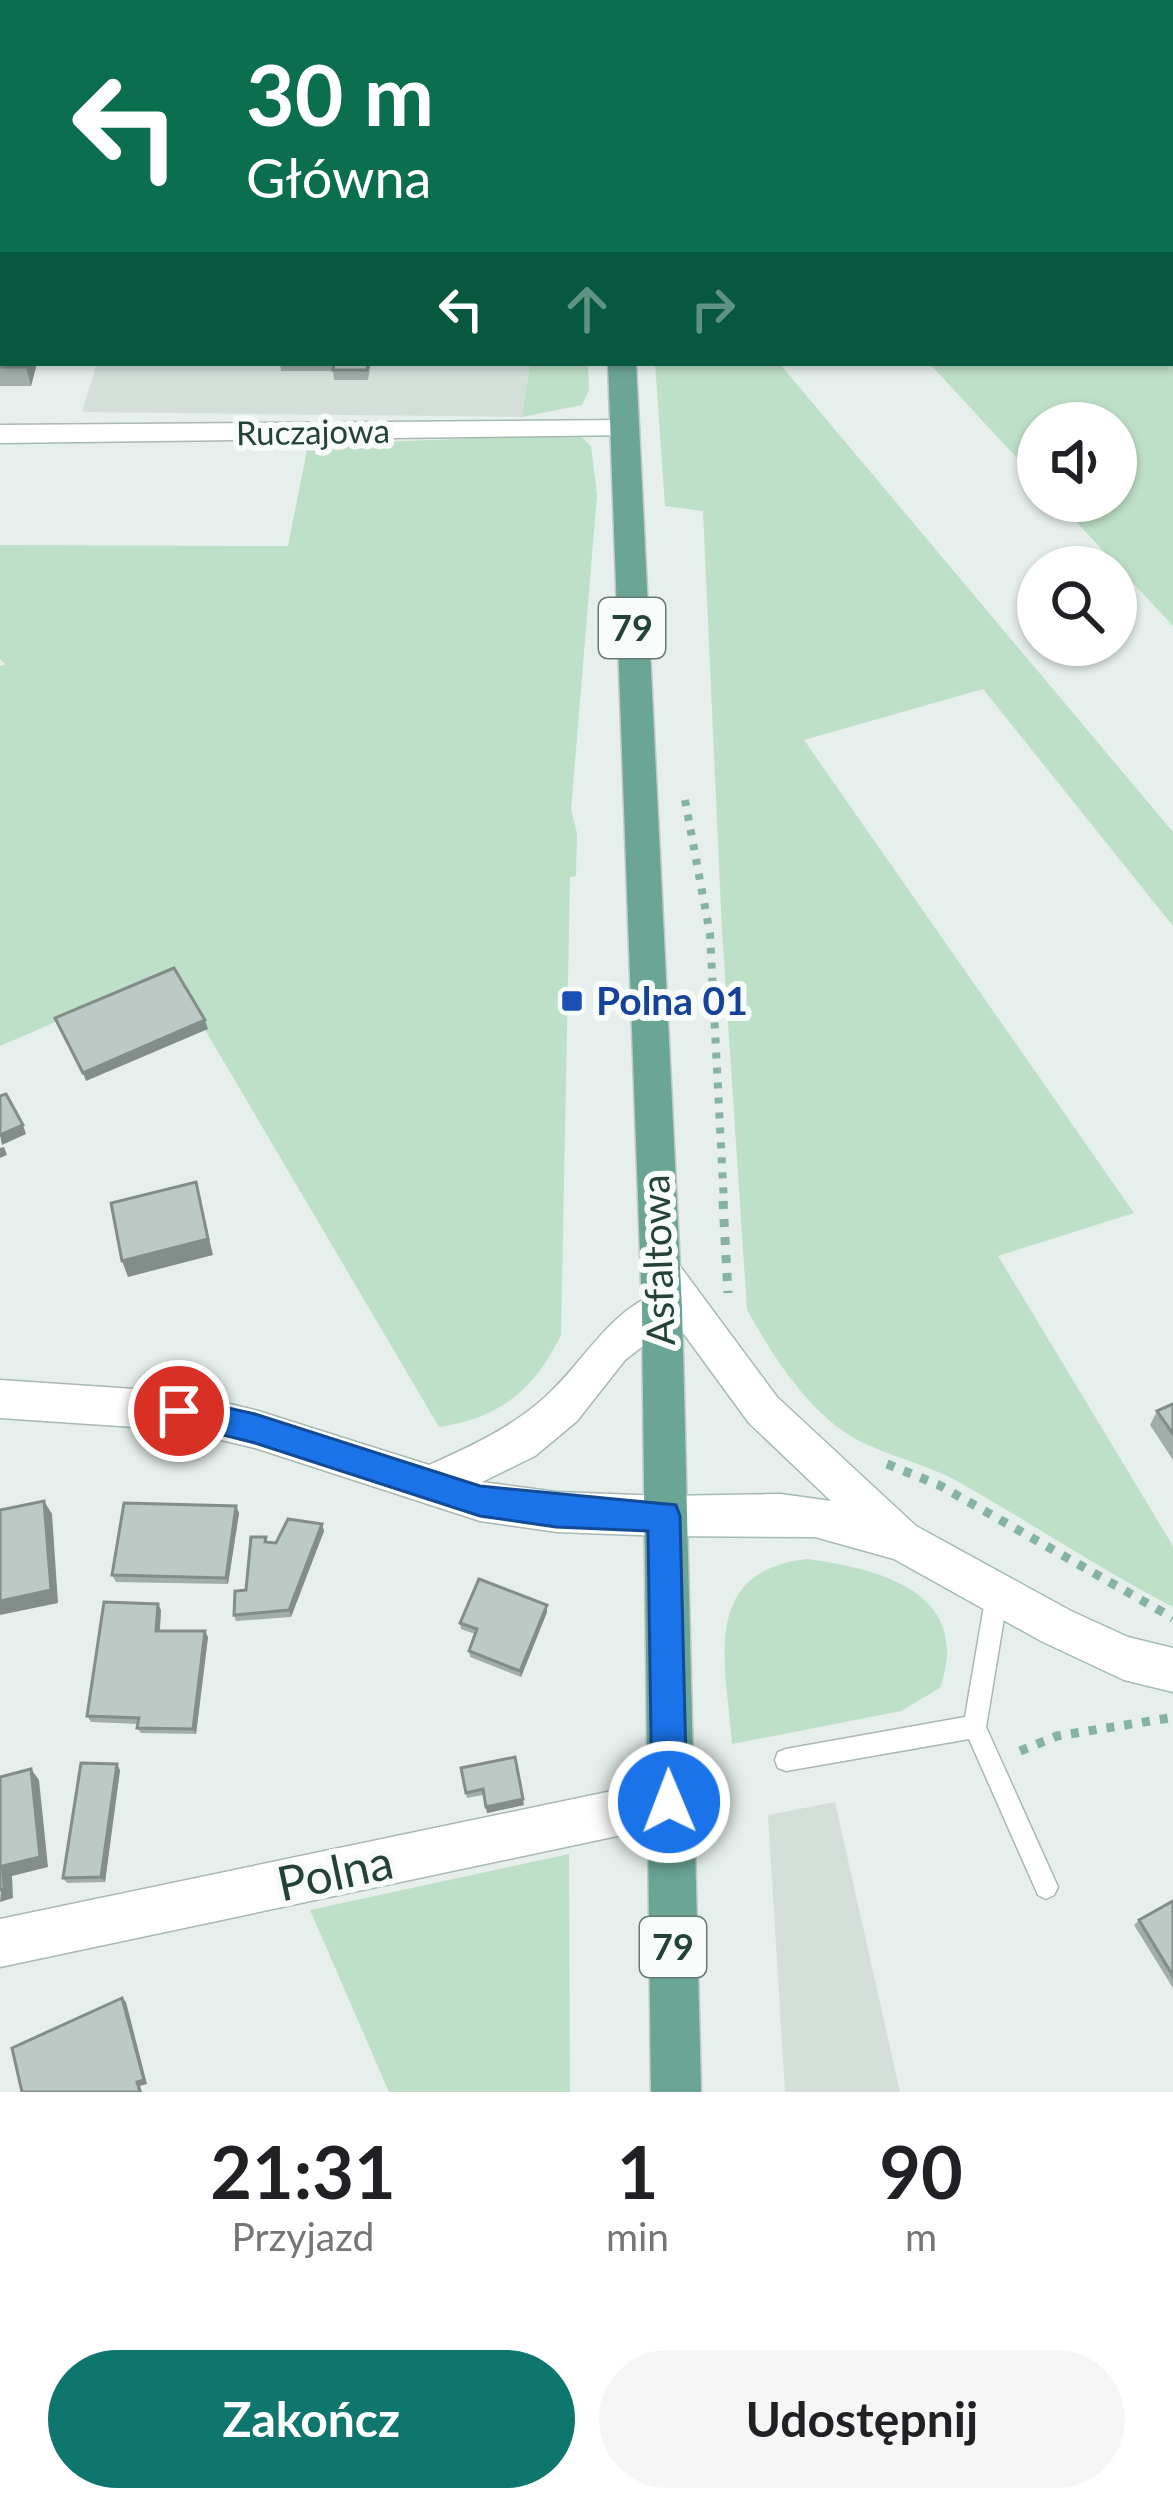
<!DOCTYPE html>
<html lang="pl">
<head>
<meta charset="utf-8">
<style>
  :root { --surface:#fff; --page:#f6f6f6; --text:#202124; --muted:#757577; --accent:#0f766e }
  body { margin:0; font-family:Lato,sans-serif; background:var(--page); color:var(--text); height:100vh; display:flex; flex-direction:column; font-size:45px; white-space:nowrap }
  * { box-sizing:border-box; margin:0 }
  p { font-size:39px; color:var(--muted) }
  .icon { flex:none; width:66px; height:66px; fill:none; stroke:currentColor; stroke-width:2; stroke-linecap:round; stroke-linejoin:round }
  .map { position:relative; height:2092px; overflow:hidden }
  .side { display:flex; flex-direction:column; background:var(--surface); flex:1 }
  .side>* { flex:none }
  .guide { position:absolute; left:0px; top:0px; width:1173px; height:366px; box-shadow:0 3px 9px #0004; background:#0b6e4f; color:#fff; overflow:hidden }
  .buttons { position:absolute; left:1017px; top:402px; display:grid; gap:24px }
  .buttons a { display:grid; place-items:center; width:120px; height:120px; border-radius:50%; background:var(--surface); box-shadow:0 3px 9px #0004; font-size:60px }
  .pin { position:absolute; display:grid; place-items:center; width:102px; height:102px; color:#fff; margin:-51px; border:6px solid #fff; border-radius:50%; box-shadow:0 3px 12px #0007 }
  .me { position:absolute; width:132px; margin:-66px; rotate:359deg; stroke-linejoin:round; filter:drop-shadow(0 0 9px #0008) }
  .turn { display:flex; align-items:center; gap:42px; height:252px; padding:0 48px; font-size:54px }
  .turn .icon { width:156px; height:156px; stroke-width:2.5 }
  .turn b { display:block; font-size:84px; line-height:102px }
  .lanes { display:flex; align-items:center; height:114px; padding:0 48px; background:#0003; justify-content:center; gap:60px; direction:ltr }
  .lanes .off { opacity:.35 }
  .eta { display:flex; justify-content:space-evenly; align-items:center; height:204px; text-align:center }
  .eta b { font-size:72px; font-weight:700; line-height:84px }
  .button { display:flex; gap:24px; margin-top:auto; padding:24px 48px }
  .button a { flex:1; height:138px; border-radius:72px; background:var(--accent); color:#fff; font-size:48px; font-weight:700; line-height:138px; text-align:center }
  .button a+a { background:var(--page); color:var(--text) }
  .map>svg:first-child { display:block }
</style>
</head>
<body>
<div class="map">
<svg width="1173" height="2092" viewBox="0 0 1173 2092">
  <rect width="100%" height="100%" fill="#e6efeb"/>
  <!-- built -->
  <g fill="#d4dfda">
    <path d="M97,363h433l-8,54 -440,-5z"/>
    <path d="M835,1802l65,290h-115l-17,-277z"/>
  </g>
  <!-- green -->
  <g fill="#bfe0c8">
    <path d="M1170,319h3v307l-116,-125h59v-78h-78v58l-109,-118h241z"/>
    <path d="M530,363h58l1,27 -7,15 -60,12z"/>
    <path d="M655,363h124l394,469v94l-190,-237 -179,51 330,473 -136,43 175,290v61c-71,-37 -139,-82 -209,-122 -30,-18 -62,-25 -94,-39 -56,-24 -94,-85 -123,-136l-25,-379 -19,-420 -38,-5z"/>
    <path d="M579,434l12,12 6,49 -26,315 6,23 -1,43 -6,1 -9,458c-27,55 -61,83 -122,92l-268,-455 -171,74v-380l6,-1 -6,-6v-114l288,1 20,-101z"/>
    <path d="M807,1559c75,10 166,34 133,129l-39,23 -169,33c-6,-80 -33,-173 75,-185z"/>
    <path d="M569,1854l1,238h-181l-79,-182z"/>
  </g>
  <g fill="none" stroke-linecap="round" stroke-linejoin="round">
    <defs>
      <g id="lane">
        <rect x="378" y="0" width="12" height="3"/>
        <path d="M997,1584l8,3 3,7 -22,133 72,160 -4,8 -8,4 -8,-4 -69,-156 -183,32 -8,-3 -3,-8 3,-8 8,-3 179,-32 21,-123 3,-7z"/>
      </g>
      <g id="street">
        <path d="M625,420l10,3 4,6 -4,6 -635,8v-18z"/>
        <path d="M662,1291l14,5 6,12 -6,12 -51,40 -48,61 -42,35 -53,26 75,10 107,4 15,6 6,14 -6,14 -15,6 -107,-4 -77,-11 -225,-73 -76,-18 -179,-12v-38l179,12 76,18 174,55c42,-19 80,-36 115,-67 41,-36 63,-87 118,-107z"/>
        <path d="M669,1779l16,7 7,16 -7,16 -16,7 -669,142v-48z"/>
      </g>
      <path id="secondary" d="M660,1253l14,5 103,139 139,129 155,85 57,26 45,11v44l-49,-12 -83,-39 -147,-82 -79,-22 -151,-1 -15,-6 -6,-14 6,-14 15,-6 117,-2 50,7 -82,-78 -103,-141 -5,-12 5,-12z"/>
      <g id="primary">
        <rect x="599" y="0" width="22" height="3"/>
        <path d="M608,363h28l46,945 19,784h-50l-9,-784z"/>
      </g>
    </defs>
    <!-- lane casing -->
    <use href="#lane" stroke="#a8b8b2" stroke-width="3"/>
    <!-- street casing -->
    <use href="#street" stroke="#a8b8b2" stroke-width="3"/>
    <!-- secondary casing -->
    <use href="#secondary" stroke="#a4bbb3" stroke-width="3"/>
    <!-- primary casing -->
    <use href="#primary" stroke="#c2cac8" stroke-width="3"/>
    <!-- path-far2 -->
    <path stroke="#86b3a5" stroke-width="6" stroke-dasharray="4.5 6" stroke-linecap="butt" d="M740,0l4,3"/>
    <!-- path-far1 -->
    <path stroke="#86b3a5" stroke-width="8" stroke-dasharray="6 9" stroke-linecap="butt" d="M685,800l25,134 14,270"/>
    <!-- path -->
    <g stroke="#86b3a5" stroke-width="9" stroke-dasharray="8 10" stroke-linecap="butt">
      <path d="M723,1201l5,92"/>
      <path d="M887,1464l52,21 234,133"/>
      <path d="M1020,1751l37,-15 112,-18"/>
    </g>
    <!-- lane -->
    <use href="#lane" fill="#fff" fill-rule="evenodd"/>
    <!-- street -->
    <use href="#street" fill="#fff" fill-rule="evenodd"/>
    <!-- secondary -->
    <use href="#secondary" fill="#fff" fill-rule="evenodd"/>
    <!-- primary -->
    <use href="#primary" fill="#6aa596" fill-rule="evenodd"/>
  </g>
  <!-- wall -->
  <g fill="#a1aea9">
    <rect x="0" y="226" width="3" height="56"/>
    <path d="M0,317l37,46 -6,23h-31z"/>
    <path d="M280,363h91l-3,17h-34l-1,-9h-52z"/>
    <path d="M1173,1404v56l-23,-35 7,-14z"/>
    <path d="M236,1506l3,7 -11,71 -112,-2 -4,-7z"/>
    <path d="M322,1524l2,7 -33,86 -55,4 -2,-6 34,-73 8,1z"/>
    <path d="M161,1610l-1,21 48,6 -12,97 -55,-1 -4,-5 1,-4 -47,-2 -4,-6z"/>
    <path d="M547,1612l-26,65 -51,-20 -1,-6 6,-17 -14,-5 -1,-6z"/>
    <path d="M461,1768l63,37 -37,8 -4,-18 -16,3z"/>
    <path d="M120,1770l-15,112 -38,1 -4,-5z"/>
    <path d="M1173,1901v87l-39,-63 5,-5z"/>
  </g>
  <!-- shaded-wall -->
  <g fill="#838d89">
    <path d="M27,363h10l-6,23 -5,-19z"/>
    <path d="M205,1020l3,9 -122,52 -3,-8z"/>
    <path d="M23,1125l3,9 -24,11 -2,-10z"/>
    <path d="M4,1147l3,8 -7,3v-10z"/>
    <path d="M196,1182l17,73 -85,22 -6,-16z"/>
    <path d="M44,1501l8,13 6,89 -58,12v-14z"/>
    <path d="M236,1506l3,7 -11,71 -2,-6z"/>
    <path d="M322,1524l2,7 -33,86 -2,-7z"/>
    <path d="M158,1604l3,6 -2,27 -3,-6z"/>
    <path d="M547,1605v7l-26,65 -1,-6z"/>
    <path d="M205,1631l3,6 -12,97 -3,-5z"/>
    <path d="M117,1764l3,6 -15,112 -4,-5z"/>
    <path d="M31,1769l8,11 9,87 -36,9 1,22 -13,4 3,-36z"/>
    <path d="M523,1799l1,6 -37,8 -1,-6z"/>
    <path d="M122,1998l4,4 21,82 -7,2 2,6h-2l-3,-10z"/>
  </g>
  <!-- building -->
  <g fill="#bbcac4" stroke="#838d89" stroke-width="3">
    <path d="M256,0h53l-1,3h-54z"/>
    <rect x="419" y="0" width="40" height="3"/>
    <rect x="0" y="226" width="3" height="22"/>
    <rect x="0" y="257" width="3" height="15"/>
    <path d="M0,317h3v46h24l-1,4h-26z"/>
    <path d="M334,363h34l-1,7h-34z"/>
    <path d="M174,968l31,52 -122,53 -28,-55z"/>
    <path d="M6,1094l17,31 -23,10v-39z"/>
    <path d="M196,1182l12,57 -86,22 -11,-58z"/>
    <path d="M1173,1404v30l-16,-23z"/>
    <path d="M44,1501l7,89 -51,11v-91z"/>
    <path d="M124,1503l112,3 -10,72 -114,-3z"/>
    <path d="M288,1519l34,5 -33,86 -55,5 1,-24 11,-1 5,-53h15l-1,5 11,1z"/>
    <path d="M479,1579l68,26 -27,66 -51,-20 8,-22 -17,-6z"/>
    <path d="M104,1602l54,2 -2,27h49l-12,98 -56,-1 2,-10 -52,-2z"/>
    <path d="M515,1757l8,42 -37,8 -3,-18 -17,4 -5,-25z"/>
    <path d="M81,1763l36,1 -16,113 -38,1z"/>
    <path d="M31,1769l9,88 -37,9 1,23 -4,1v-113z"/>
    <path d="M1173,1901v75l-34,-56z"/>
    <path d="M122,1998l22,82 -7,2 3,10h-118l-10,-44z"/>
  </g>
  <!-- route -->
  <path fill="#1a73e8" stroke="#114b97" stroke-width="3" d="M179,1397l76,17 225,72 196,19 4,11 7,286 -5,12 -13,6 -12,-6 -5,-12 -4,-271 -92,-4 -76,-11 -225,-73 -87,-22 -5,-10 5,-10z"/>
  <!-- markers -->
  <rect fill="#1a4fb4" stroke="#f7fbf9" stroke-width="4.5" x="560" y="989" width="24" height="24" rx="6"/>
  <g text-anchor="middle" stroke-width="12" stroke-linejoin="round" paint-order="stroke">
    <!-- far-street labels -->
    <g font-size="33" fill="#24423a" stroke="#f7fbf9">
      <text transform="translate(313 432) rotate(-1)" y="12">Ruczajowa</text>
    </g>
    <!-- shield labels -->
    <g fill="#f7fbf9" stroke="#637a73" stroke-width="3">
      <rect x="599" y="598" width="66" height="60" rx="9"/>
      <rect x="640" y="1917" width="66" height="60" rx="9"/>
    </g>
    <g font-size="36" font-weight="bold" fill="#24423a">
      <text x="632" y="641">79</text>
      <text x="673" y="1960">79</text>
    </g>
    <!-- transit labels -->
    <g font-size="39" font-weight="bold" fill="#164399" stroke="#f7fbf9" text-anchor="start">
      <text x="596" y="1015">Polna 01</text>
    </g>
    <!-- street labels -->
    <g font-size="39" fill="#24423a" stroke="#f7fbf9">
      <text transform="translate(658 1260) rotate(-92)" y="14">Asfaltowa</text>
    </g>
    <!-- near-street labels -->
    <g font-size="48" fill="#24423a" stroke="#f7fbf9">
      <text transform="translate(335 1873) rotate(-12)" y="17">Polna</text>
    </g>
  </g>
</svg>
<div class="buttons">
<a><svg class="icon" aria-label="sound" viewBox="0 0 24 24"><path d="M4 9h4l5-4v14l-5-4H4zM17 9q2 3 0 6"/></svg></a>
<a><svg class="icon" aria-label="search" viewBox="0 0 24 24"><circle cx="10" cy="10" r="6"/><path d="M15 15l6 6"/></svg></a>
</div>
<div class="pin" style="left:179px;top:1411px;background:#d93025"><svg class="icon" aria-label="arrive" viewBox="0 0 24 24"><path d="M6 21V4h12l-3 4 3 4H6"/></svg></div>
<svg class="me" style="left:669px;top:1802px" viewBox="-20 -20 40 40"><circle r="17" fill="#1a73e8" stroke="#fff" stroke-width="3"/><path d="M0-11L8 9 0 5-8 9z" fill="#fff"/></svg>
<div class="guide">
<div class="turn"><svg class="icon" aria-label="left" viewBox="0 0 24 24"><path d="M17 20v-9H6M10 6l-5 5 5 5"/></svg><div><b>30 m</b>Główna</div></div>
<div class="lanes"><svg class="icon" aria-label="left" viewBox="0 0 24 24"><path d="M17 20v-9H6M10 6l-5 5 5 5"/></svg><svg class="icon off" aria-label="ahead" viewBox="0 0 24 24"><path d="M12 20V5M6 11l6-6 6 6"/></svg><svg class="icon off" aria-label="right" viewBox="0 0 24 24"><path d="M7 20v-9h11M14 6l5 5-5 5"/></svg></div>
</div>
</div>
<section class="side">
<div class="eta">
<div><b>21:31</b><p>Przyjazd</p></div>
<div><b>1</b><p>min</p></div>
<div><b>90</b><p>m</p></div>
</div>
<div class="button"><a>Zakończ</a><a>Udostępnij</a></div>
</section>
</body>
</html>
